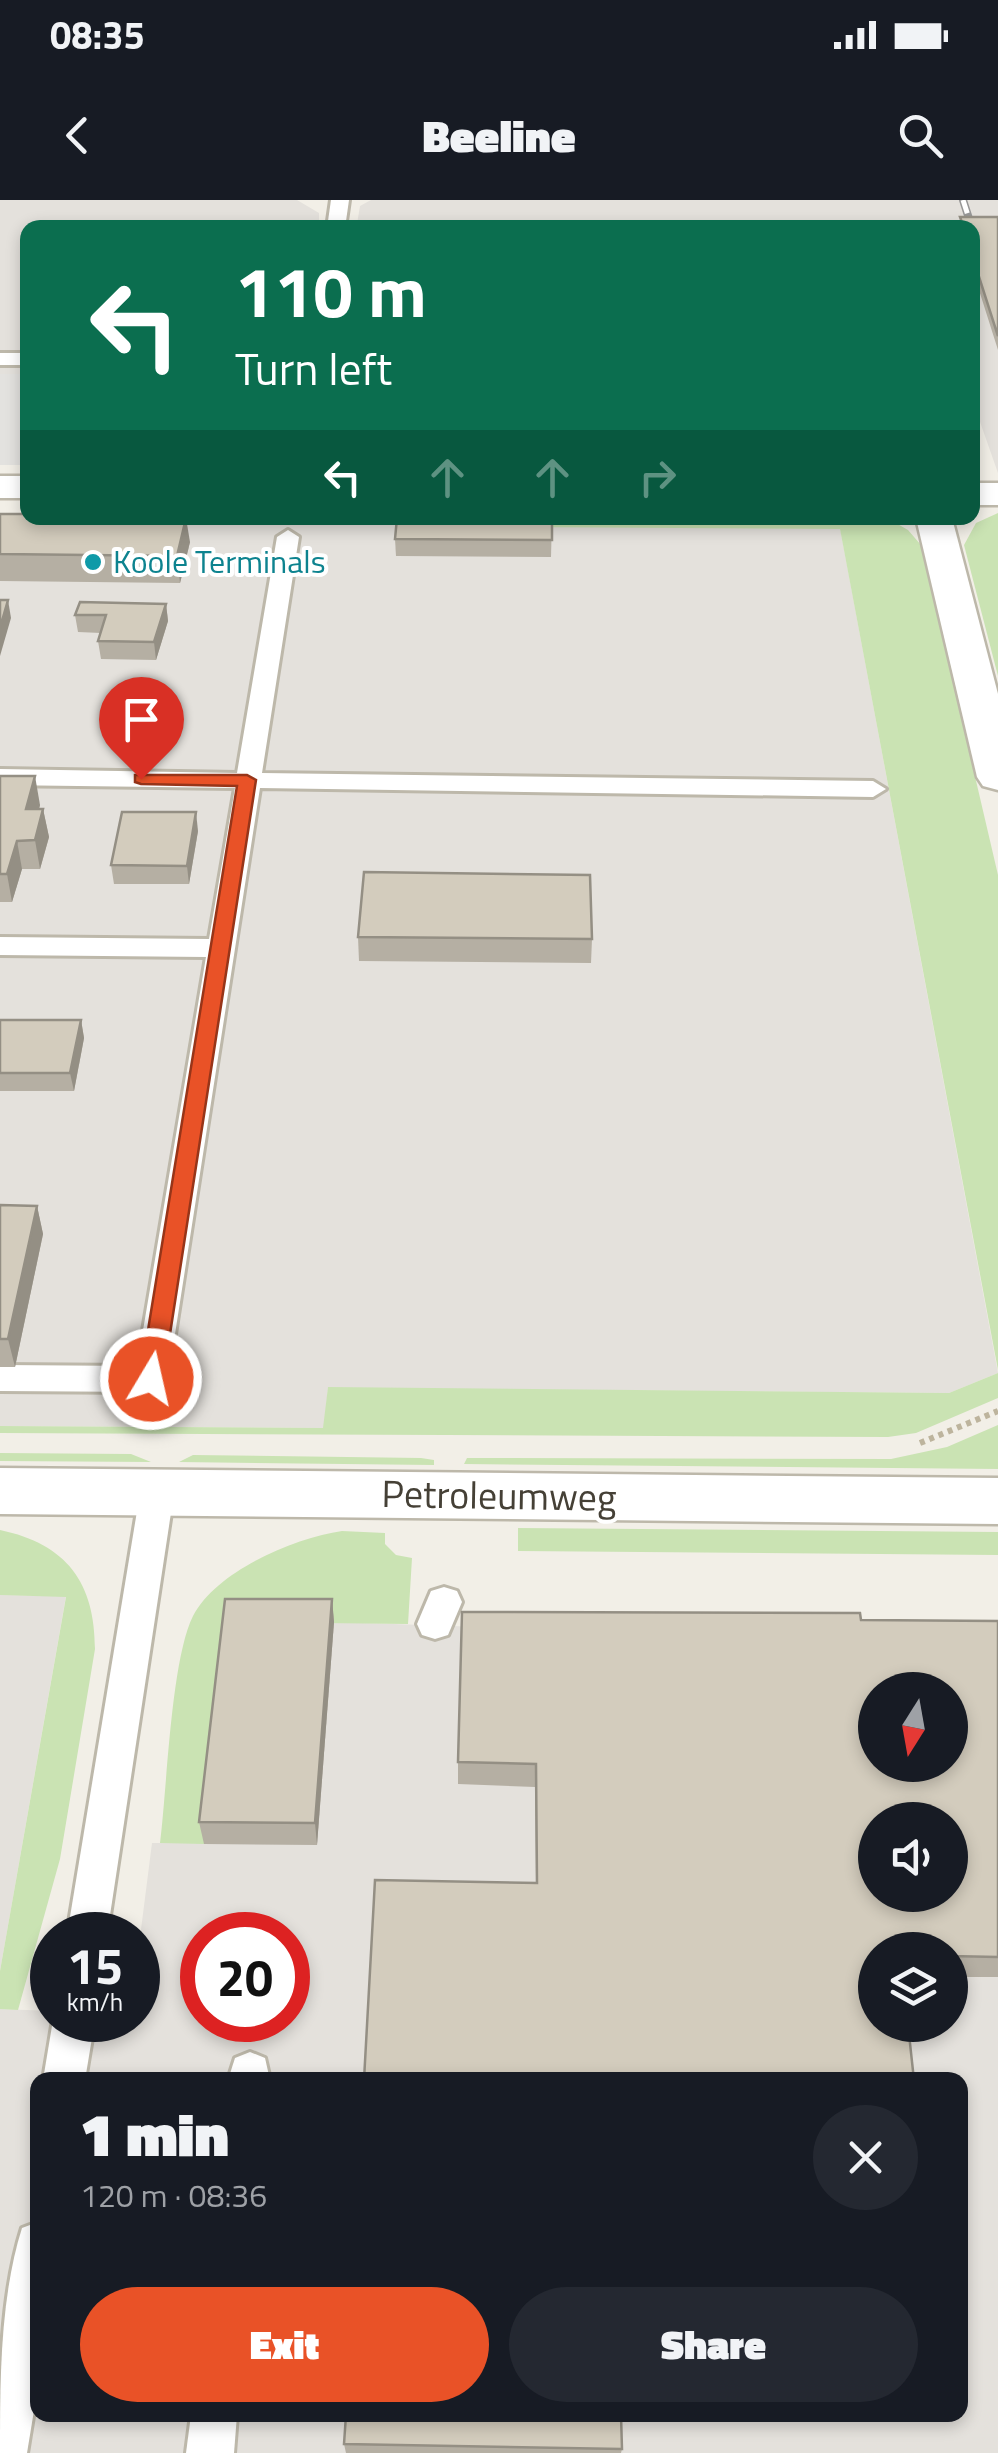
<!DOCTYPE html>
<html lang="en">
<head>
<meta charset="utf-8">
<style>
  :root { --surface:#171b24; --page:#242831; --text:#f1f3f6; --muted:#9ea1a6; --accent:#e95227 }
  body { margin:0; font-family:"Titillium Web",sans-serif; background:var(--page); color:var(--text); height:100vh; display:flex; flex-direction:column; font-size:38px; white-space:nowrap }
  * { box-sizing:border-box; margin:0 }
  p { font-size:32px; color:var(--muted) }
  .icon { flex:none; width:55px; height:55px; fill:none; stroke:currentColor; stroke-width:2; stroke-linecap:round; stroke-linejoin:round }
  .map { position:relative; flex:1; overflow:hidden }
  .details { position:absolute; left:30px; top:1872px; width:938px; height:350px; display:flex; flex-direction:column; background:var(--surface); border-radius:20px; box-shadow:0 5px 15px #0003 }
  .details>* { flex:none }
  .hud { position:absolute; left:20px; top:20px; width:960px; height:305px; border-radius:20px; box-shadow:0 5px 15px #0003; background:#0b6e4f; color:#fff; overflow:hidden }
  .needle { width:65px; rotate:191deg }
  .buttons { position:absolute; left:858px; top:1472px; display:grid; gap:20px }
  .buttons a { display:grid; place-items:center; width:110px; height:110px; border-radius:50%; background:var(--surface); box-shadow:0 5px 15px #0003; font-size:50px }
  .speed { position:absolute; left:30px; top:1712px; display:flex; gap:20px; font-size:50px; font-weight:700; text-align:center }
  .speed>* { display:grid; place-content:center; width:130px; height:130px; border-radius:50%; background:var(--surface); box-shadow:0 5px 15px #0003; line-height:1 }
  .speed small { font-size:25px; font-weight:400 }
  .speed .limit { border:15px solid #d22; background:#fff; color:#111 }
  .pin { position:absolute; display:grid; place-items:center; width:85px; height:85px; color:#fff; margin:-102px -42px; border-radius:50% 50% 50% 0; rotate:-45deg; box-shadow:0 0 10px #0007 }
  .pin .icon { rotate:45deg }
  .me { position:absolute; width:110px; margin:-55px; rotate:9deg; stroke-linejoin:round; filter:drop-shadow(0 0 8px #0008) }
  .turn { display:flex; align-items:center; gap:35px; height:210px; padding:0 50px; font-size:45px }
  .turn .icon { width:130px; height:130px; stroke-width:2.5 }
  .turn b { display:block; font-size:70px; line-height:85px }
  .lanes { display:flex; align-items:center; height:95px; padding:0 50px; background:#0003; justify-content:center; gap:50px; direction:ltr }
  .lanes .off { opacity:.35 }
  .round { display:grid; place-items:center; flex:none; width:105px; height:105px; border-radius:52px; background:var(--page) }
  .head { display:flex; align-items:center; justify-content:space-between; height:170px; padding:0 50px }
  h1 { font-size:60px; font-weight:800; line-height:75px }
  .button { display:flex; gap:20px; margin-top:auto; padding:20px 50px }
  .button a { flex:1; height:115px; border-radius:60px; background:var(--accent); color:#fff; font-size:40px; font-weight:800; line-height:115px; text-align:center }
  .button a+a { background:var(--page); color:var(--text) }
  .status { display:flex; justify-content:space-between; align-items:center; height:70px; padding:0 50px; background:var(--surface); direction:ltr }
  .status svg { height:28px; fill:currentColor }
  header { display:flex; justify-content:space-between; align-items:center; height:130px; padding:0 50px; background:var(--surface); font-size:45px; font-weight:800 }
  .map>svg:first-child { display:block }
</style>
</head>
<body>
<div class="status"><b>08:35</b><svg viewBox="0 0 49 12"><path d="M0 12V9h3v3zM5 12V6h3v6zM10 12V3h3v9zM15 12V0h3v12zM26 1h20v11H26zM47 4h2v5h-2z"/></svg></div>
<header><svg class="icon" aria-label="back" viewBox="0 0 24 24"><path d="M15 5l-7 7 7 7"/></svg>Beeline<svg class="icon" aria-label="search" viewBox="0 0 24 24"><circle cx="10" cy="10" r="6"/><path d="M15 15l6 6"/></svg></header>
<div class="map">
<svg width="998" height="2253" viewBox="0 0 998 2253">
  <rect width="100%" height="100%" fill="#f2efe7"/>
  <!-- industrial -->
  <g fill="#e4e1dc" fill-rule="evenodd">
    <path d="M0,0h297l22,13v14l-291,1 -1,146h-27z"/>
    <path d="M371,0h627v273l-25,-71 -1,-174 -615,-4 3,-18z"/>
    <path d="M180,318h319l1,9 340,1 158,845 -49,20 -621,-5 -4,40 -324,-2v-886z"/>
    <path d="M0,1395l66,1 -66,375z"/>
    <path d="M334,1422l664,23v808h-998v-444l52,2v9h86v-67l14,-110h52zM875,1490h75v75h-75zM875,1620h75v75h-75zM202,1735h86v85h-86zM875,1750h75v75h-75zM38,1880h922v335h-922z"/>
  </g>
  <!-- green -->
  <g fill="#cae3b3">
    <path d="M998,313v163l-34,-131 12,-22z"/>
    <path d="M499,318h388l21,12 13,15 77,330v495l-158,-841 -341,-2z"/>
    <path d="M998,1173v25l-82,35 -28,4 -888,-4v-7l323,2 5,-41 621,6z"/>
    <path d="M998,1225v44l-534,-5 3,-6 424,1 56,-12z"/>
    <path d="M0,1253l131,1 20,8 -151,-1z"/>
    <path d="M193,1255l228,3 13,2v5l-255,-3z"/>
    <path d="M518,1328l480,4v23l-480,-4z"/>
    <path d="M0,1330c67,14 95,53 95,119l-35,210 -42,151 -18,-1v-38l66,-374 -66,-2z"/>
    <path d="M342,1331l43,2v11l11,11 16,3 -4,66 -179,-2 -25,222 -44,-1c7,-55 11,-183 33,-227 24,-46 102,-78 149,-85z"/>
  </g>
  <!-- parking -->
  <rect fill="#e3e2df" x="0" y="174" width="27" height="91"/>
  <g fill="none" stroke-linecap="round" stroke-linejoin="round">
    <defs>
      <g id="lane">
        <path d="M331,0h18l-4,28h-18z"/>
        <rect x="0" y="153" width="28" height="12"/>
        <path d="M288,330l11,7 -37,236 611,8 13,8 -13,8 -613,-9 -92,591 -5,9 -12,4 -151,-1v-26l137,1 69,-409 -206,-2v-18l209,2 26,-151 -235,-3v-16l237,4 40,-236z"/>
        <path d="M157,1279l12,4 5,10 -67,442h-40l73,-442 5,-10z"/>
        <path d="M444,1387l13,4 5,11 -14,33 -13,4 -13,-4 -5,-11 14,-33z"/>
        <path d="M53,1820h42l-10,60h-42z"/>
        <path d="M250,1852l15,6 5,22h-42l7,-22z"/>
        <path d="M38,2022v164l-11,67h-27c0,-74 0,-155 22,-225z"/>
        <path d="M191,2215h46l-3,38h-48z"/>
      </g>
      <g id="street">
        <rect x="0" y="276" width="28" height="22"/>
        <rect x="972" y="283" width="26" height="22"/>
        <path d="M916,318h36l46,176v96l-15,-4 -6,-9z"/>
        <path d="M0,1268l998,10v46l-998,-10z"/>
      </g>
    </defs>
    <!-- lane casing -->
    <use href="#lane" stroke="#bdb8aa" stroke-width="6"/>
    <!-- street casing -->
    <use href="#street" stroke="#bdb8aa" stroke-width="5"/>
    <!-- path -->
    <path stroke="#bdb49d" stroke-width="6" stroke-dasharray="5 5" stroke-linecap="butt" d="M920,1243l78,-32"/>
    <!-- lane -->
    <use href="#lane" fill="#fff" fill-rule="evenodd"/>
    <!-- street -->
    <use href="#street" fill="#fff" fill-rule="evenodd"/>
    <defs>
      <path id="rail" d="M963,0l9,28"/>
    </defs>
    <!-- rail casing -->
    <use href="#rail" stroke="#969696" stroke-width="8"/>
    <!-- rail -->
    <use href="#rail" stroke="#fff" stroke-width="5" stroke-dasharray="14" stroke-linecap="butt"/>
  </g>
  <!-- wall -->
  <g fill="#b5afa3">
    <path d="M960,17h38v133l-26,-82v-40h-12z"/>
    <path d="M0,314l190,28 -10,41 -180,-2z"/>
    <path d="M552,318l-1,39 -155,-1 -1,-17z"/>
    <path d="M166,404l2,17 -12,39 -55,-1 -3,-18 3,-8 -23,-1 -3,-17z"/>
    <path d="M0,576l40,29 -1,4h4l6,28 -9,32h-18l-10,33h-12z"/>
    <path d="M198,631l-9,53h-75l-3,-19z"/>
    <path d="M358,737l234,2 -1,24 -232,-2z"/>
    <path d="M0,820h81l3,18 -10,53h-74z"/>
    <path d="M0,1005l37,1 6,28 -28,133h-15z"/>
    <path d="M332,1399l2,23 -17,223 -113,-1 -5,-22z"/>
    <path d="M861,1420l137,1v356h-48v-27h-75l-339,-67 -1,-96 -77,-3v-22z"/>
    <path d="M344,2244l278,5 -1,4h-275z"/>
  </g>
  <!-- shaded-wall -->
  <g fill="#948f84">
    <path d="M186,318l4,24 -10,41 -3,-27z"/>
    <path d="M8,400l3,18 -11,38v-28z"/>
    <path d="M166,404l2,17 -12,39 -2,-18z"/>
    <path d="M35,576l5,29 -9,32 -5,-28z"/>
    <path d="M43,609l6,28 -9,32 -5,-29z"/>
    <path d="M196,612l2,19 -9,53 -2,-18z"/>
    <path d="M17,641l5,28 -10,33 -5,-28z"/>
    <path d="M81,820l3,18 -10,53 -4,-18z"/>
    <path d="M37,1006l6,28 -28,133 -7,-28z"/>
    <path d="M332,1399l2,23 -17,223 -2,-22z"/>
  </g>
  <!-- building -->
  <g fill="#d3ccbd" stroke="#948f84" stroke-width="2.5" fill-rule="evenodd">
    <path d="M960,17h38v119l-26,-81v-27h-8z"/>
    <path d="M0,314h28v4h158l-9,38 -177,-2z"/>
    <path d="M397,318h155v22l-157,-1z"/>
    <path d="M0,400h8l-8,28z"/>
    <path d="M80,402l86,2 -12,38 -56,-1 8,-26h-31z"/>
    <path d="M0,576h35l-9,33h17l-8,31 -18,1 -10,33h-7z"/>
    <path d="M122,612h74l-9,54 -76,-1z"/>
    <path d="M364,672l226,3 2,64 -234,-2z"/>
    <path d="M0,820h81l-11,53h-70z"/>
    <path d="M0,1005l37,1 -29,133h-8z"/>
    <path d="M225,1399h107l-17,224 -116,-1z"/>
    <path d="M462,1412l398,1 1,7 137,1v336l-48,-1v-6h-75v75h33l6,55h-550l11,-200 162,3 -1,-119 -78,-2zM875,1490h75v75h-75zM875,1620h75v75h-75z"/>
    <path d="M346,2215h275l1,34 -278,-5z"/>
  </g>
  <!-- route -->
  <path fill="#e95227" stroke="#973519" stroke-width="2.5" d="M135,575h112l9,5 -93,599 -12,9 -11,-9 97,-593 -96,-2 -6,-2z"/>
  <!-- markers -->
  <circle fill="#0f9aa8" stroke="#fff" stroke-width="4" cx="93" cy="362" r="10"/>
  <g text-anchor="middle" stroke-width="8" stroke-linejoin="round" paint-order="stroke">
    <!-- far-culture labels -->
    <g font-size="32" fill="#0d838f" stroke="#fff" text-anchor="start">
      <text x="113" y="373">Koole Terminals</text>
    </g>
    <!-- street labels -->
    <g font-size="38" fill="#454036" stroke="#fff">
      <text transform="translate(499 1296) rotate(1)" y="13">Petroleumweg</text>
    </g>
  </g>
</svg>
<div class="buttons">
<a><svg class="needle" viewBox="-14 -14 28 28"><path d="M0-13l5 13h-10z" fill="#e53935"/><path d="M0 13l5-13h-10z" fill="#9ea1a6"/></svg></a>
<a><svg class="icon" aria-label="sound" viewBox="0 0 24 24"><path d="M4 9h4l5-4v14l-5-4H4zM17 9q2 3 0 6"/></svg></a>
<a><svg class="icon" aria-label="layers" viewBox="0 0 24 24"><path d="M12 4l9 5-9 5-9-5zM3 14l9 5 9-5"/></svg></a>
</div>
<div class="speed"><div>15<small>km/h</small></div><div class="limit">20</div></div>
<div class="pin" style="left:141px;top:579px;background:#d93025"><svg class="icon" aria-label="arrive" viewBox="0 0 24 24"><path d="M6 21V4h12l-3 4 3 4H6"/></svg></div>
<svg class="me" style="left:151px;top:1179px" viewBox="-20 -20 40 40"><circle r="17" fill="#e95227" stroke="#fff" stroke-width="3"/><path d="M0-11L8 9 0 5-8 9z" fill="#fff"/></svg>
<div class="hud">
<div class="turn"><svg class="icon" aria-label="left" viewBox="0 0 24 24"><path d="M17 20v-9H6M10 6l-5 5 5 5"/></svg><div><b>110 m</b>Turn left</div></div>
<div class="lanes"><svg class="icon" aria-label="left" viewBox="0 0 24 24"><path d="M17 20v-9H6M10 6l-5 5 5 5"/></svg><svg class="icon off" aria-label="ahead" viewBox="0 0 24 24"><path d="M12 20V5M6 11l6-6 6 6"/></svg><svg class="icon off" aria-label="ahead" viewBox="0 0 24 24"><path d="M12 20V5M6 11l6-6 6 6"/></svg><svg class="icon off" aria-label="right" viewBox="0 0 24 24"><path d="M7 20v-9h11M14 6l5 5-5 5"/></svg></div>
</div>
<section class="details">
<div class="head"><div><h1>1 min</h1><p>120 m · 08:36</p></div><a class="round"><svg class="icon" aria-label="close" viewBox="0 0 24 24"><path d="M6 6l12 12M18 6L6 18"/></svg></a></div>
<div class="button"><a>Exit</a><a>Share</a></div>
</section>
</div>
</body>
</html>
